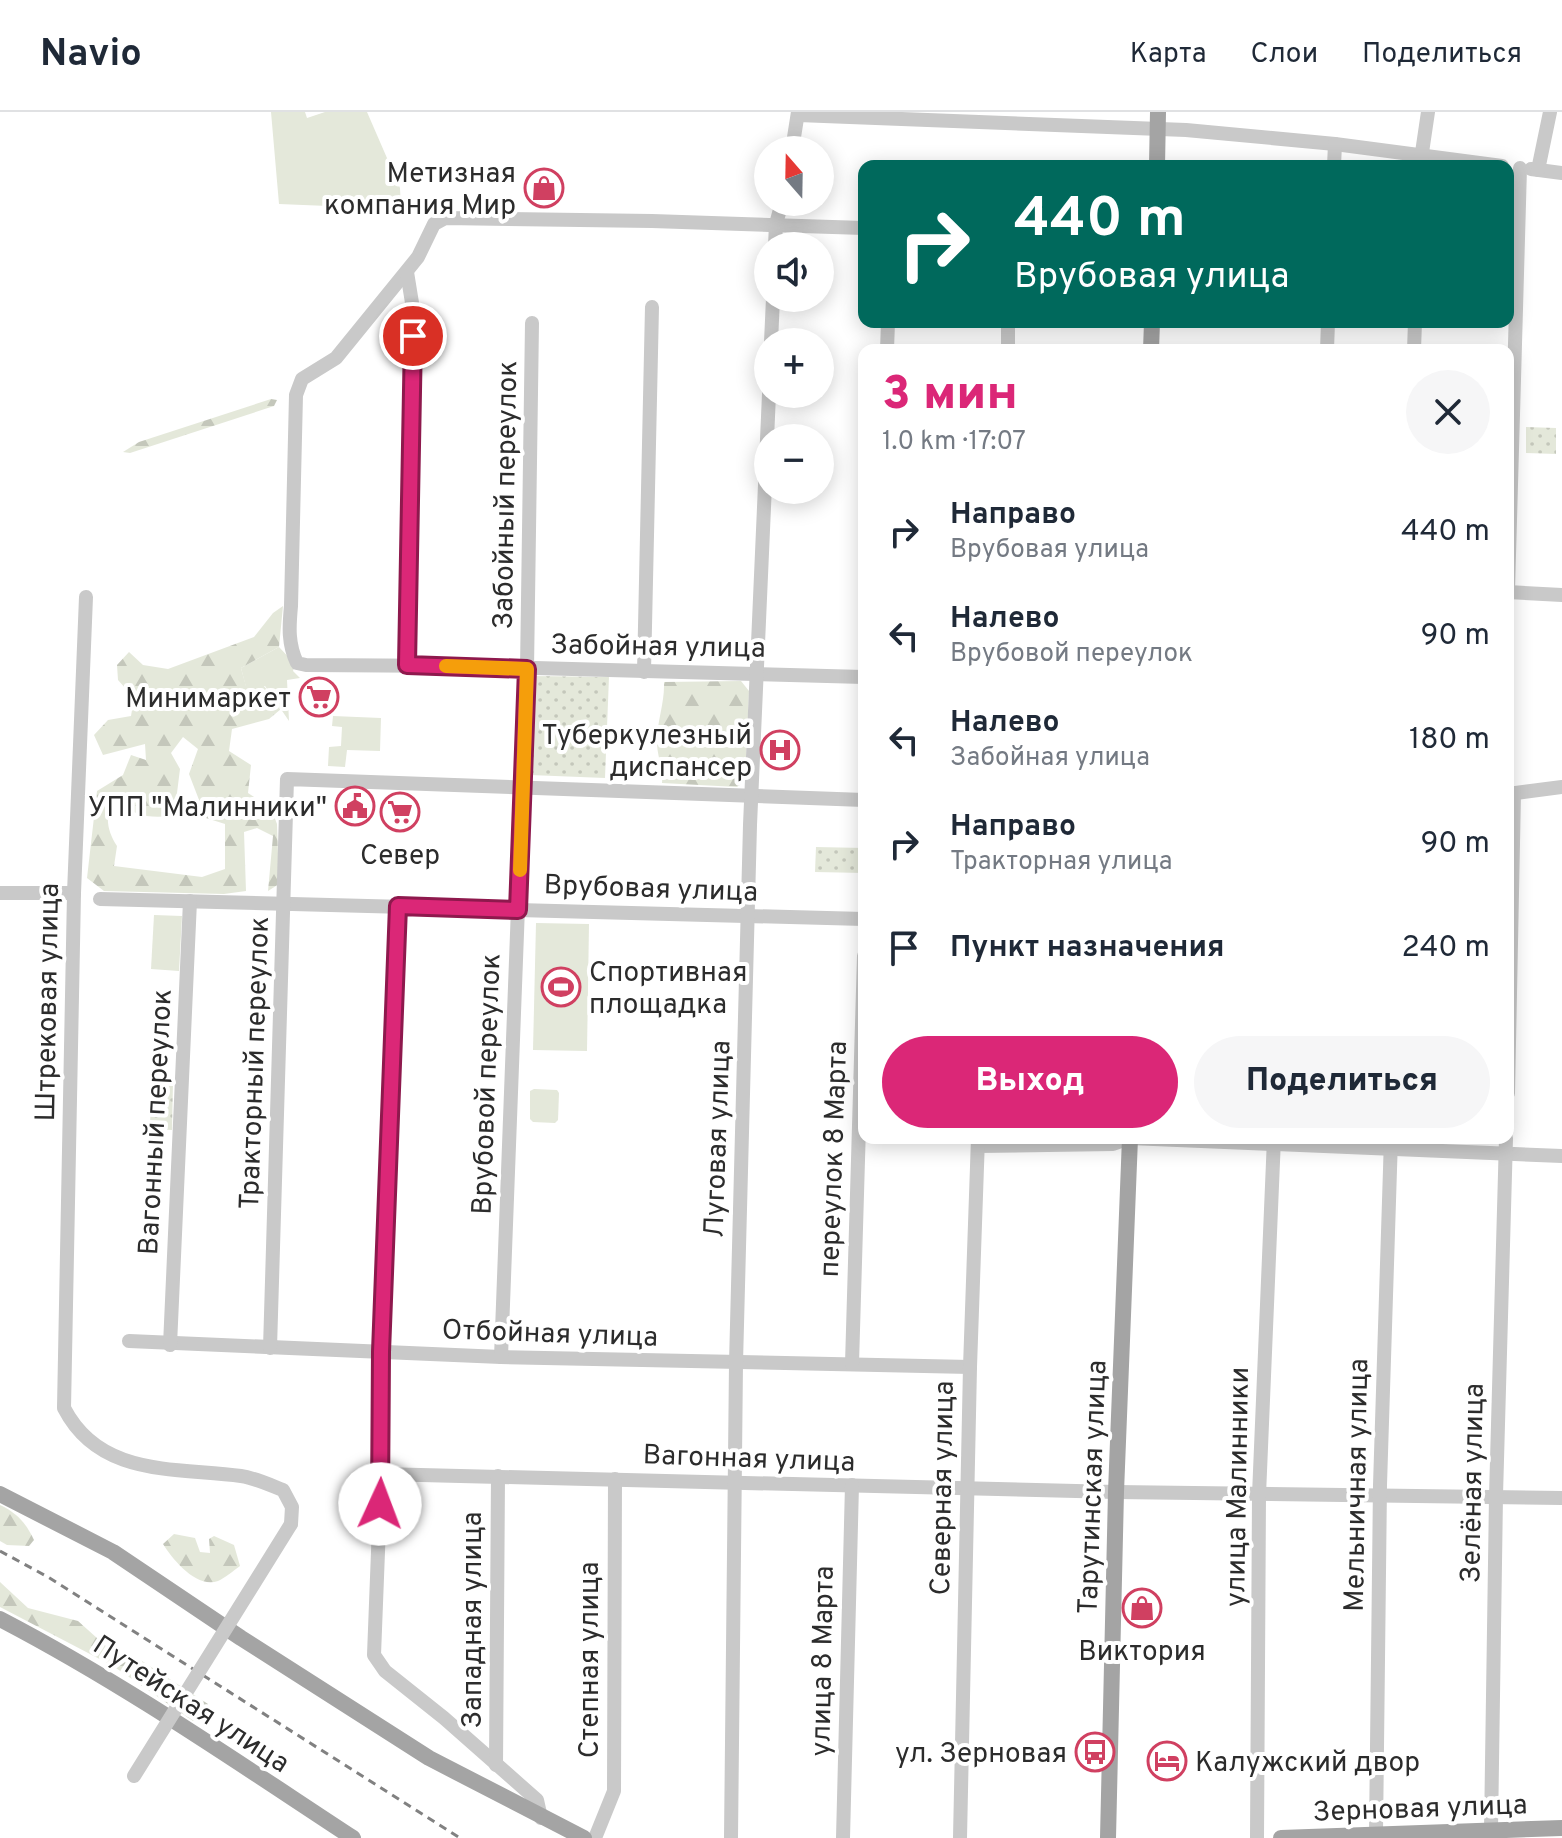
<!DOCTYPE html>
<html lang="ru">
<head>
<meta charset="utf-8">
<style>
  :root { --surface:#fff; --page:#f6f6f7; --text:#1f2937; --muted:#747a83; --line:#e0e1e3; --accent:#db2777 }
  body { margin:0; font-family:Overpass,sans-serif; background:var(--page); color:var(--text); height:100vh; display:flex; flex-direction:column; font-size:30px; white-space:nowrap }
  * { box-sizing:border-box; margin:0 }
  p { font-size:26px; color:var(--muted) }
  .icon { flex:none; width:44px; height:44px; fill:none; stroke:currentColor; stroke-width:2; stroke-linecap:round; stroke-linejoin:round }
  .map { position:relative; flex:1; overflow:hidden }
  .details { position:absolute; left:858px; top:232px; width:656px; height:800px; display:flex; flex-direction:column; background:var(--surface); border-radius:16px; box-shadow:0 4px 20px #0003 }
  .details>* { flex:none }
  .guide { position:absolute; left:858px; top:48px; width:656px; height:168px; border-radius:16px; box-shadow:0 4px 20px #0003; background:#00695c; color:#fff; overflow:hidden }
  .needle { width:52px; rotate:340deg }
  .fabs { position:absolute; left:754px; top:24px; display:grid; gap:16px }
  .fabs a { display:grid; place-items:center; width:80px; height:80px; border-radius:50%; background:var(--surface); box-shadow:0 4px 20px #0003; font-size:40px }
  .pin { position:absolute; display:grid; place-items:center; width:68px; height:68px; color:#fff; margin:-34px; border:4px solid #fff; border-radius:50%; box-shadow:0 2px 8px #0007 }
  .me { position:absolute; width:88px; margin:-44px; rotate:2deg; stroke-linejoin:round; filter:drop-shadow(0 0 6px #0008) }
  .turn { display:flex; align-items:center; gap:28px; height:168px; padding:0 24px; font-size:36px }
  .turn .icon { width:104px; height:104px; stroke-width:2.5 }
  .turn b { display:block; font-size:56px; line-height:68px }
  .round { display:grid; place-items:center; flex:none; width:84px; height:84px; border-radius:42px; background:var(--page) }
  .headline { display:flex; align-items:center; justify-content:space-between; height:136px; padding:0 24px }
  h1 { font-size:48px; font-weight:800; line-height:60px; color:var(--accent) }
  .button { display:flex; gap:16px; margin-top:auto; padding:16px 24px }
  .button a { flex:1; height:92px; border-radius:48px; background:var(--accent); color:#fff; font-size:32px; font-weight:800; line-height:92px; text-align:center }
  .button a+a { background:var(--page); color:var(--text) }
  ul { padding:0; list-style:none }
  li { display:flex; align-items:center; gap:24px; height:104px; padding:0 24px }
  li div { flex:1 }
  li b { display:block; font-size:30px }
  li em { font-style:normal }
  header { display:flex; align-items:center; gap:48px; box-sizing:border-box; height:112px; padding:0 40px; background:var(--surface); border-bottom:2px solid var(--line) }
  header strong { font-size:38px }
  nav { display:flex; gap:44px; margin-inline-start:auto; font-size:28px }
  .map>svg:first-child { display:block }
</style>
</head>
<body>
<header>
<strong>Navio</strong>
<nav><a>Карта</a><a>Слои</a><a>Поделиться</a></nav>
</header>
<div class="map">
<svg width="1562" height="1726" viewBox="0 0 1562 1726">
  <defs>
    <pattern id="forest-firs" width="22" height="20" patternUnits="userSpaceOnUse" patternTransform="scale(2)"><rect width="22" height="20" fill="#e4e8da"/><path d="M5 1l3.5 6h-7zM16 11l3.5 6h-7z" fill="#c4c7bb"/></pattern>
    <pattern id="park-dots" width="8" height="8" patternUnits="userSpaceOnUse" patternTransform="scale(2)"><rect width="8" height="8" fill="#e4e8da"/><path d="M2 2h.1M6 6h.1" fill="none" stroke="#c4c7bb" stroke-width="1.8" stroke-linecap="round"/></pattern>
  </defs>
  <rect width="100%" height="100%" fill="#fff"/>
  <!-- grass -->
  <g fill="#e4e8da">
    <path d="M271,0h34l2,6 18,-6h42l33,76 1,21 -122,-5z"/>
    <path d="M279,535l16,17 -2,7 7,7 -13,2 2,41 -24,-35 -19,1 -5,-19z"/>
    <path d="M333,604l48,2 -1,33 -33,-1 -2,17 -17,-1 1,-19 12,-1 1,-19 -10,-1z"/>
    <path d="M154,803l28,1 -3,55 -28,-2z"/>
    <path d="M536,811l53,1 -2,127 -54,-1z"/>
    <path d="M534,977l23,1 2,3 -1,27 -3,3 -22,-1 -3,-3v-28z"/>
  </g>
  <!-- forest -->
  <g fill="url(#forest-firs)" fill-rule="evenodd">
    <path d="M271,287l6,1 -3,6 -144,47 -7,-1 16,-10z"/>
    <path d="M283,494l-4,41 -38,21 5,18h18l17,23 -12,10 -37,10 -3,22 22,14 -3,28 23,15 6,16 2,60 -11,7 5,-55 -16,-8 -13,4 2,59 -22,3 -120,-3 -17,-13 10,-87 26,-16 8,-20 15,5 -1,-16 -42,11 -9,-20 14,-15 23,-4 3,-18 -16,-18 -1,-15 12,-13 14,13 25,4 86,-32 19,-24zM183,625l15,12 -9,25 17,44 19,6v45l-23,8 -88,-11 3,-20c-10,-15 -13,-32 -3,-47 25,22 43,19 74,15l-12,-13 4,-32 -9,-16z"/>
    <path d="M741,569l8,10 -4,90 -8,6 -75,-4c1,-13 -4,-25 -5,-38 -1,-21 8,-42 7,-63z"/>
    <path d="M0,1393c17,8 26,18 34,35l-5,6 -22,-1 -7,-4z"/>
    <path d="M174,1422l21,4 5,14 10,1 -1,-14 5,-3 20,9 6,21c-7,5 -15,12 -22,15 -21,8 -45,-21 -55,-37z"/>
    <path d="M0,1470l28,26 50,13 29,26 35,14 66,43 -2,14 -13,3 -80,-55 -113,-59z"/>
  </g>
  <!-- park -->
  <g fill="url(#park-dots)">
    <path d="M1526,315l30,1v26l-30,-1z"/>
    <path d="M533,564l76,1 -4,101 -75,-3z"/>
    <path d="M816,735l48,1v25l-49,-1z"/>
    <path d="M151,970h22l-1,48 -22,-1z"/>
  </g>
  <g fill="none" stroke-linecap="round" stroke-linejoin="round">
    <!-- minor -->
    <g stroke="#c9c9c9" stroke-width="14">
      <path d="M798,3l388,15 149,14 167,22"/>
      <path d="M792,38l6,-38"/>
      <path d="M1334,54l1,-22"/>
      <path d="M1420,54l8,-54"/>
      <path d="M1531,57l31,4"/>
      <path d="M1538,58l12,-58"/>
      <path d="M864,116l-212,-7 -207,-3 -11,6 -16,33 -82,101 -34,21 -6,16 -5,211c-2,21 -3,38 6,57l9,2 154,1 404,11"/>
      <path d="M775,134l1,-22 6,-22"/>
      <path d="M407,160l6,37 -6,356"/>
      <path d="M771,230l2,-44"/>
      <path d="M887,238l1,-28"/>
      <path d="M1008,238v-28"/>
      <path d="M1327,238l1,-28"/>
      <path d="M1414,238l1,-28"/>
      <path d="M1508,478l12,-422"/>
      <path d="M1508,480l54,3"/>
      <path d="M86,485l-12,296 -10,515c36,70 113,59 177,68 14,2 29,9 42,14l9,17 -1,17"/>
      <path d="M644,560l8,-365"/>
      <path d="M1508,682l54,-7"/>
      <path d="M0,781h74"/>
      <path d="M100,787l764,20"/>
      <path d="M398,794l-17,446v122l-7,181 11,16 59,47 93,82 4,18"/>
      <path d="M1508,981l6,-300"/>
      <path d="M978,1034l135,-2 17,-6 432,18"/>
      <path d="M129,1229l372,16 469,10"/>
      <path d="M170,1233l20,-444"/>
      <path d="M270,1236l17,-569 577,21"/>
      <path d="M501,1245l26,-688 5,-346"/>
      <path d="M852,1252l12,-408"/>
      <path d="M381,1362l735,18 446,6"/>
      <path d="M496,1653l2,-289"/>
      <path d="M1491,1718l5,-334 10,-358"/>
      <path d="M1376,1722l4,-349 11,-347"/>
      <path d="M595,1726l19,-47 1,-312"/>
      <path d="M731,1726l5,-475 14,-538 19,-431"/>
      <path d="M843,1726l9,-353"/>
      <path d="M960,1726l10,-471 8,-229"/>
      <path d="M1257,1726l2,-343 15,-357"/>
    </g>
    <!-- major -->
    <g stroke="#a4a4a4" stroke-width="16">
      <path d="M1157,54l1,-54"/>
      <path d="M1151,238l1,-28"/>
      <path d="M0,1382l113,58 128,86 188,120 155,80"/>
      <path d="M0,1507c123,64 237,143 353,219"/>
      <path d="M1108,1726l8,-346 14,-354"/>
      <path d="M1281,1726l281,-10"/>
    </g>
    <!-- rail -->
    <path stroke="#818181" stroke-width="3" stroke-dasharray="8 6" stroke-linecap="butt" d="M0,1439l48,26 412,261"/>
    <!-- minor-bridge -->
    <path stroke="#c9c9c9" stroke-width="14" d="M134,1664l157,-252"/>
  </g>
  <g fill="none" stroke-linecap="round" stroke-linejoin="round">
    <defs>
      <path id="route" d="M380,1392l1,-152 17,-446 120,4 9,-241 -120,-4 6,-329"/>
    </defs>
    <!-- route casing -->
    <use href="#route" stroke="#8e194d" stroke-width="20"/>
    <!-- route -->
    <use href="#route" stroke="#db2777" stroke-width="14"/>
    <!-- slow -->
    <path stroke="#f59e0b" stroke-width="14" d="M446,554l81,3 -7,201"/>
  </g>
  <!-- icons -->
  <defs>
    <symbol id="shop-ring" viewBox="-11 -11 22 22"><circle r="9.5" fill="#fff" stroke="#d04061" stroke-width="1.5"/><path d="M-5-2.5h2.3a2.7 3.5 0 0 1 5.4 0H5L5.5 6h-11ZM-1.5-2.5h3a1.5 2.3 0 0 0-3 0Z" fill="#d04061"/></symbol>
    <symbol id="supermarket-ring" viewBox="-11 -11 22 22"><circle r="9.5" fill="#fff" stroke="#d04061" stroke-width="1.5"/><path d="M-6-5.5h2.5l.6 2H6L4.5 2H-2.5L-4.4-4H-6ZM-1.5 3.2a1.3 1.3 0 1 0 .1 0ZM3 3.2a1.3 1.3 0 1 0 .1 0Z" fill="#d04061"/></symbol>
    <symbol id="hospital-ring" viewBox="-11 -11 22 22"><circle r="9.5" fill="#fff" stroke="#d04061" stroke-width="1.5"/><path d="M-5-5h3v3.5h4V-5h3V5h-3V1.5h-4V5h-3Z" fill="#d04061"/></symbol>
    <symbol id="civic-ring" viewBox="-11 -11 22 22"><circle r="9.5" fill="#fff" stroke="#d04061" stroke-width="1.5"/><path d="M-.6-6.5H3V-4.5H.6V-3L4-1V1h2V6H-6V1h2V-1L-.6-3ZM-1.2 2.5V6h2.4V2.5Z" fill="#d04061"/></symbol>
    <symbol id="stadium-ring" viewBox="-11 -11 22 22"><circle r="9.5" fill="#fff" stroke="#d04061" stroke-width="1.5"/><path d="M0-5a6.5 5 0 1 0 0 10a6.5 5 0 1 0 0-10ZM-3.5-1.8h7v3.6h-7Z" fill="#d04061"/></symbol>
    <symbol id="bus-ring" viewBox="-11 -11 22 22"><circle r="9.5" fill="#fff" stroke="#d04061" stroke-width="1.5"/><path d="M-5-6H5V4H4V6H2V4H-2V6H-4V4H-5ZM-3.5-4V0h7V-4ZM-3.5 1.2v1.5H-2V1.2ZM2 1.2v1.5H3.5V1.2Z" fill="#d04061"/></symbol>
    <symbol id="hotel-ring" viewBox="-11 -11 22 22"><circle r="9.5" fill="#fff" stroke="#d04061" stroke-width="1.5"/><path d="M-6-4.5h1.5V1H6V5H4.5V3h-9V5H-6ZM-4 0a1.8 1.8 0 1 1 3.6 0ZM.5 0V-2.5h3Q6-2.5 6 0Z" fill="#d04061"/></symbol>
  </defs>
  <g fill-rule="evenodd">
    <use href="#shop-ring" x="522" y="54" width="44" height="44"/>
    <use href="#supermarket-ring" x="297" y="563" width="44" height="44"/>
    <use href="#hospital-ring" x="758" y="616" width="44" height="44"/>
    <use href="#civic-ring" x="333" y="672" width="44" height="44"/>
    <use href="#supermarket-ring" x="378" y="678" width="44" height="44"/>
    <use href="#stadium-ring" x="539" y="853" width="44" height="44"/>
    <use href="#shop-ring" x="1120" y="1474" width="44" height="44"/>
    <use href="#bus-ring" x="1073" y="1618" width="44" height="44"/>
    <use href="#hotel-ring" x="1145" y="1627" width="44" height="44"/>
  </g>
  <g text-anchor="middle" stroke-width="8" stroke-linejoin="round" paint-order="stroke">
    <!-- poi labels -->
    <g font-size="28" fill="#2c2c2c" stroke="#fff" text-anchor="end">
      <text x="516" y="70">Метизная<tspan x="516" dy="32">компания Мир</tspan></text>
      <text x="291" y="595">Минимаркет</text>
      <text x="752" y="632">Туберкулезный<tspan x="752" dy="32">диспансер</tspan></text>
      <text x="327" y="704">УПП "Малинники"</text>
      <text x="400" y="752" text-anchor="middle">Север</text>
      <text x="589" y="869" text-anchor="start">Спортивная<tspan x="589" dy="32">площадка</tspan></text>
      <text x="1142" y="1548" text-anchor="middle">Виктория</text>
      <text x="1067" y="1650">ул. Зерновая</text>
      <text x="1195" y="1659" text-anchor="start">Калужский двор</text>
    </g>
    <!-- street labels -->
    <g font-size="28" fill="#2c2c2c" stroke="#fff">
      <text transform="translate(504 383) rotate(-89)" y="10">Забойный переулок</text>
      <text transform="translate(658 533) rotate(1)" y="10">Забойная улица</text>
      <text transform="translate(651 775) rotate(2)" y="10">Врубовая улица</text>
      <text transform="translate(46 890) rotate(-89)" y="10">Штрековая улица</text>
      <text transform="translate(253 951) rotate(-88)" y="10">Тракторный переулок</text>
      <text transform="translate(485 972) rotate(-88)" y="10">Врубовой переулок</text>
      <text transform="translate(154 1010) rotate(-87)" y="10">Вагонный переулок</text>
      <text transform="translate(716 1027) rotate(-88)" y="10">Луговая улица</text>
      <text transform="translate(832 1047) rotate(-88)" y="10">переулок 8 Марта</text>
      <text transform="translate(550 1220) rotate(2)" y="10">Отбойная улица</text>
      <text transform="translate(749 1345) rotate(2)" y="10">Вагонная улица</text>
      <text transform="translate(1471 1371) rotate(-89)" y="10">Зелёная улица</text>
      <text transform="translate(1355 1373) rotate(-89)" y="10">Мельничная улица</text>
      <text transform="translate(1091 1375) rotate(-88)" y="10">Тарутинская улица</text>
      <text transform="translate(1236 1375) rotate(-89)" y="10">улица Малинники</text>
      <text transform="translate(941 1376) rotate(-89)" y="10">Северная улица</text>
      <text transform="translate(471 1508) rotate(-90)" y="10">Западная улица</text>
      <text transform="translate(588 1548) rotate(-90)" y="10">Степная улица</text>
      <text transform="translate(821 1549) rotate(-89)" y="10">улица 8 Марта</text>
      <text transform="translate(192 1591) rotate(33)" y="10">Путейская улица</text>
      <text transform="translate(1420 1695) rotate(-2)" y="10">Зерновая улица</text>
    </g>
  </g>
</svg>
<div class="fabs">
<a><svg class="needle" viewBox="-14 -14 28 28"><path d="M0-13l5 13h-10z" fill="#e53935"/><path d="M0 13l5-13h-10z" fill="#747a83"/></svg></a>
<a><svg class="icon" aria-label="sound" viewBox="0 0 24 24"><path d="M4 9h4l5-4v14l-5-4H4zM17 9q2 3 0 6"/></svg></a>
<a>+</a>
<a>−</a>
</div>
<div class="pin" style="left:413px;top:224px;background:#d93025"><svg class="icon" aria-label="arrive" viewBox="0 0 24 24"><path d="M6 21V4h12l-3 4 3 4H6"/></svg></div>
<svg class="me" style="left:380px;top:1392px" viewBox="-20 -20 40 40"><circle r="19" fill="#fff"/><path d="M0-13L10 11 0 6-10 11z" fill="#db2777"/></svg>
<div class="guide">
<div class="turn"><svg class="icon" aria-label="right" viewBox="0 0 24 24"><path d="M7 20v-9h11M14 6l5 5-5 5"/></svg><div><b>440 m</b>Врубовая улица</div></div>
</div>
<section class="details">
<div class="headline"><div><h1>3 мин</h1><p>1.0 km · 17:07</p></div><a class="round"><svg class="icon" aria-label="close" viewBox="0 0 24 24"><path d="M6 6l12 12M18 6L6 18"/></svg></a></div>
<ul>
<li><svg class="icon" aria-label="right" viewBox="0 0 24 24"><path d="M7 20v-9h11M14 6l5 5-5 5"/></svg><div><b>Направо</b><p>Врубовая улица</p></div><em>440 m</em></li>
<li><svg class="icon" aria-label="left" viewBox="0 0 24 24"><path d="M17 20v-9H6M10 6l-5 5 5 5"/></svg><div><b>Налево</b><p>Врубовой переулок</p></div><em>90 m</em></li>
<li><svg class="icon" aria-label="left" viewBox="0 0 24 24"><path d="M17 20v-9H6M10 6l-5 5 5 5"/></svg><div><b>Налево</b><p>Забойная улица</p></div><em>180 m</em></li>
<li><svg class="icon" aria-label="right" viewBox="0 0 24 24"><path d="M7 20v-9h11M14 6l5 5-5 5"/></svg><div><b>Направо</b><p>Тракторная улица</p></div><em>90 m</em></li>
<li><svg class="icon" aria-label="arrive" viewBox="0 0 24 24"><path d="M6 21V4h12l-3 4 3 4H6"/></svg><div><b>Пункт назначения</b></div><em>240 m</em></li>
</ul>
<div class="button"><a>Выход</a><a>Поделиться</a></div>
</section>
</div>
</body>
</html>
